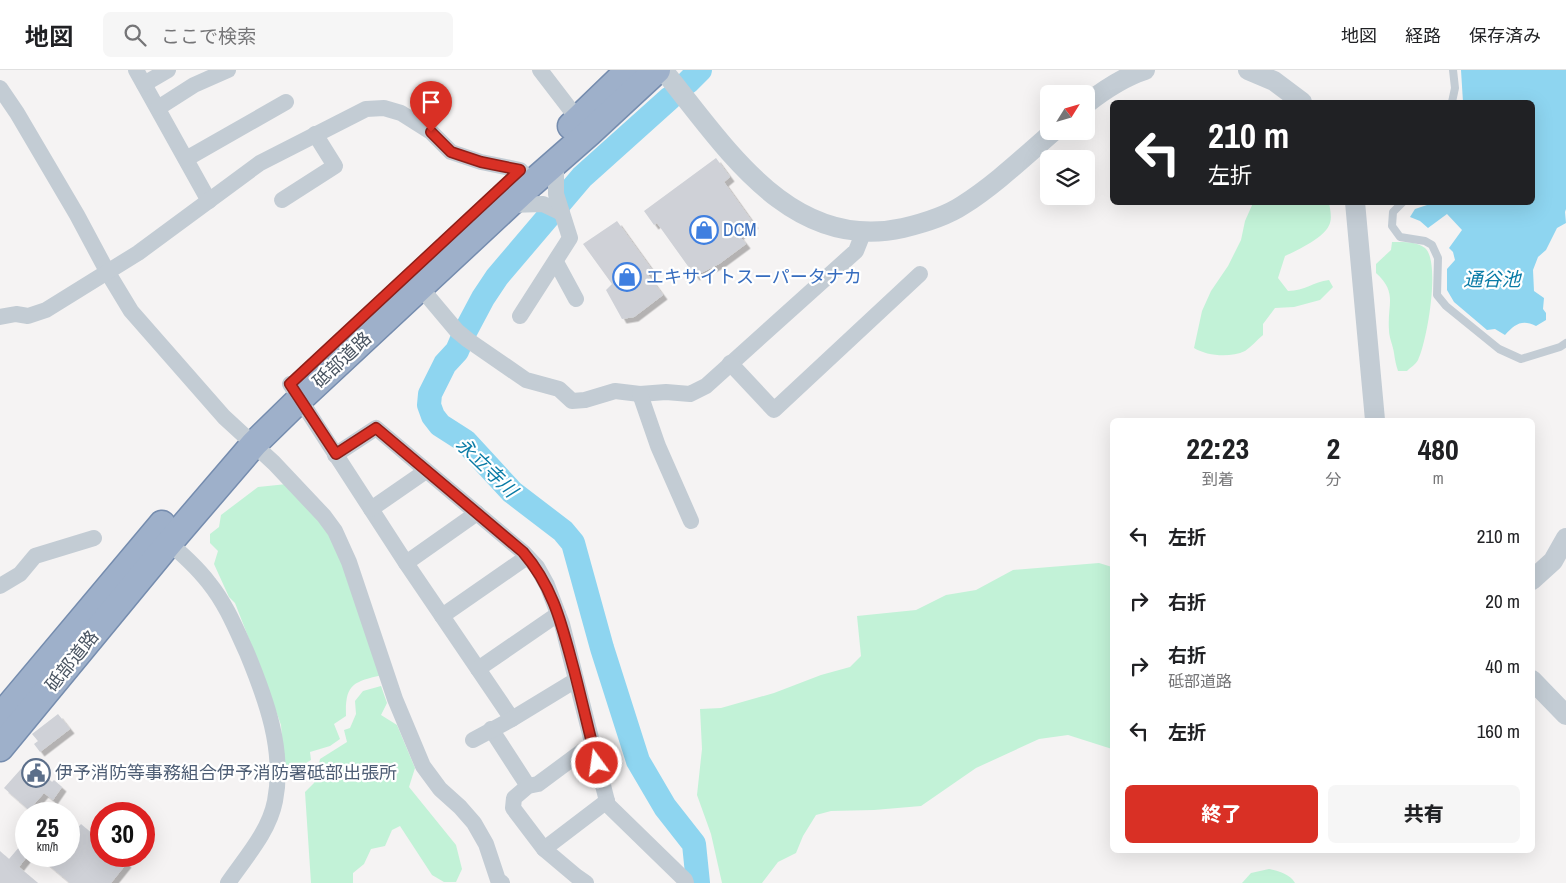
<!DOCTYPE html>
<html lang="ja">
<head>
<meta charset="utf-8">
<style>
  :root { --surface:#fff; --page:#f6f6f6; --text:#202124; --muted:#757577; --line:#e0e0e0; --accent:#d93025 }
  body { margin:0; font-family:"Archivo Narrow","Noto Sans JP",sans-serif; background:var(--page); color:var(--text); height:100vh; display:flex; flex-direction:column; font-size:19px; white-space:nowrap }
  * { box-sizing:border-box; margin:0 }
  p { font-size:16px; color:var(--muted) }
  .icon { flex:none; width:28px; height:28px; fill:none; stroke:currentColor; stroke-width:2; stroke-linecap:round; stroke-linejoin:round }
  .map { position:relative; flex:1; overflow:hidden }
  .sheet { position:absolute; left:1110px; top:348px; width:425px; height:435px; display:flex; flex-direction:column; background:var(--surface); border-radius:8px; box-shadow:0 5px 20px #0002 }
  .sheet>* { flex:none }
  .guide { position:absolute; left:1110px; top:30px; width:425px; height:105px; border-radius:8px; box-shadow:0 5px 20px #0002; background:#202124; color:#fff; overflow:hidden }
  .needle { width:32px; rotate:53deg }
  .fabs { position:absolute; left:1040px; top:15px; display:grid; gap:10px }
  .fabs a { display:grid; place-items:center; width:55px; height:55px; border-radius:8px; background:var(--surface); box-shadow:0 5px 20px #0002; font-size:25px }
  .speed { position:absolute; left:15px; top:732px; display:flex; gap:10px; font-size:25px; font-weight:700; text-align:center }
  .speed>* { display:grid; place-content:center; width:65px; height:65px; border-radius:50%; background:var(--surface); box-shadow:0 5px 20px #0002; line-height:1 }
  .speed small { font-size:12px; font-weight:400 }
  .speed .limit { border:8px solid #d22; background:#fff; color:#111 }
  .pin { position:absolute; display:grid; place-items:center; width:42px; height:42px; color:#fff; margin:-51px -21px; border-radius:50% 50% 50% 0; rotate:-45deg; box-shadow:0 0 5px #0007 }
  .pin .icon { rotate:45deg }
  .me { position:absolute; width:55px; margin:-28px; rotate:346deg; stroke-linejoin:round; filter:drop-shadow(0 0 4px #0008) }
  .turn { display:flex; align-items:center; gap:18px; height:105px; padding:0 15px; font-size:22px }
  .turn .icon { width:65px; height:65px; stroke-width:2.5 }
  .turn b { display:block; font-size:35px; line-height:42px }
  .eta { display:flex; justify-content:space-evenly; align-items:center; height:85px; text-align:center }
  .eta b { font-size:30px; font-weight:800; line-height:35px }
  .button { display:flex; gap:10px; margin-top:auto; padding:10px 15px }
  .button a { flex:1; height:58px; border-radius:8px; background:var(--accent); color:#fff; font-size:20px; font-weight:800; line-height:58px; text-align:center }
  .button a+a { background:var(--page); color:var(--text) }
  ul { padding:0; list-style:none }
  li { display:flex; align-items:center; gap:15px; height:65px; padding:0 15px }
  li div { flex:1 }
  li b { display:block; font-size:19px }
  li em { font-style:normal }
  header { display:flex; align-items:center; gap:30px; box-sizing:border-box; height:70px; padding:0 25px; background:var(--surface); border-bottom:1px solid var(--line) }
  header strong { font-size:24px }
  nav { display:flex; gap:28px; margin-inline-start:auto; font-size:18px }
  .search { width:350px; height:45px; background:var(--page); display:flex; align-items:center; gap:12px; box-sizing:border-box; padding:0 18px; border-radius:8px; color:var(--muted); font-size:19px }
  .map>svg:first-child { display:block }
</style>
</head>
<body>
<header>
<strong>地図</strong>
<div class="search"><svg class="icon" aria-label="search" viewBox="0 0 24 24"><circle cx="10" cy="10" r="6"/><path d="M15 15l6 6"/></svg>ここで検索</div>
<nav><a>地図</a><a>経路</a><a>保存済み</a></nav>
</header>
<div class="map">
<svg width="1566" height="813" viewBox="0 0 1566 813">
  <defs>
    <filter id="shadow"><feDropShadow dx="4.5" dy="4.5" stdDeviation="0" flood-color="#0004"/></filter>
  </defs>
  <rect width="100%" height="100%" fill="#f5f3f3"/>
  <!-- green -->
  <g fill="#c2f2d7">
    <path d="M1253,133h76c1,5 3,14 1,20 -4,14 -32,27 -45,33l-7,22 10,13c17,0 25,-9 41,-11l4,7 -13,13 -26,7 -19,1 -12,16v11c-6,5 -12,12 -18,16 -15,7 -38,5 -51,-3l8,-37 9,-20 17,-25 13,-26 4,-19z"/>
    <path d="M1392,172c11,0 24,-1 33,6 16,14 2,94 -7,112 -2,4 -8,8 -11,11h-9c-2,-6 -3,-11 -4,-18 -1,-8 -5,-15 -5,-23 -2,-26 9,-37 -13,-57v-9l15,-14z"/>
    <path d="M287,414l44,48 51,143c-29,7 -37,9 -36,41l-12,8 6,15 -10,7 -20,6 1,8 -7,4v11l-19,2 -4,-52 -18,-50 -28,-72 -6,-6 -15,-33 4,-13 -8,-8v-9l9,-7 2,-12 37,-28z"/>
    <path d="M1099,493l13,4v182l-44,-14 -29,4 -63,29 -55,38 -47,4 -43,1 -15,4 -13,21 -7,17 -18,9 -16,21h-40l-11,-49 -14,-39 5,-46 -2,-40 21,-1 53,-15 47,-18 29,-8 11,-11 -4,-40 59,-6 30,-15 30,-5 37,-20z"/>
    <path d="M381,616l6,17 -6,12 16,10 18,43 -6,19 47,58 6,24 -6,13h-12l-12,-7 -32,-49 -8,4 -7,16 -14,3 -7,15 -11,9v10h-42l-6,-91 9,-9 6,-24 27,-17 -3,-12 6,-2 6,-14 -1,-13 8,-10z"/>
    <path d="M1269,799c10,2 21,5 26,14h-53l9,-10z"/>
  </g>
  <!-- water -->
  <path fill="#8ed5f0" d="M1461,0h105v139l-1,3 1,11 -9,5 -11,22 -8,7 -5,13 1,21 10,7 -1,11 3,4v7l-10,6c-14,-7 -21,-2 -31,9l-10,-6 -8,1 -33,-28 -7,-12v-21l8,-9 -2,-8 -4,-4 13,-18 -15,-16 -19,14 -8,-7 -10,-4 5,-8 12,-4 2,-2 103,-1v-100h-69z"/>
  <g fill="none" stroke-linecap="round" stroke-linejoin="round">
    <!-- river -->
    <g stroke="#8ed5f0" stroke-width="24">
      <path d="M688,12l12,-12"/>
      <path d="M670,28l-88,79 -85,100 -14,21 -17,32 -9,21 -12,13 -15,30 -1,11 4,11 7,9 25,16 47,51 51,39 10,12 29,105 36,113 27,46 29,37 4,39"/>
    </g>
  </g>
  <!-- building -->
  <g fill="#cfd1d7" filter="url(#shadow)">
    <path d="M716,88l14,19 -6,5 30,42 -15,11 7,9 -27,20 -24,12 -38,-53 -3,2 -10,-14z"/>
    <path d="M617,151l36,50 -5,4 15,20 -29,22 -12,2 -16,-29 6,-6 -29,-40z"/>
    <path d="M58,644l12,15 -30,23 -6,-8 4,-3 -6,-7z"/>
    <path d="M28,691l24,21 2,-2 8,7 -9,13 -9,-7 -15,17 -25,-22z"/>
    <path d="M81,754l20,17v15h18l8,7 -16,20h-41l-32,-27h31v-27l4,4z"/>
    <path d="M26,769v19l-7,9 19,16h-38v-32l9,8z"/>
  </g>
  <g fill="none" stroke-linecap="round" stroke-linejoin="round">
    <defs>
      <g id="trunk">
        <path d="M571,56l58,-56"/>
        <path d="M0,647l162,-193"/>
        <path d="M0,678l169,-205 85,-99 46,-45 232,-216 57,-50 68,-63"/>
      </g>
    </defs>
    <!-- trunk casing -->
    <use href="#trunk" stroke="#758cae" stroke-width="29"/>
    <!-- service -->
    <g stroke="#c3ccd4" stroke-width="8">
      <path d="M1452,32l3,-14 -2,-18"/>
      <path d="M1403,132l-10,10 -1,14 8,11 25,4 7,4 6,13 -1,37 9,11 53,43 22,10 39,-12 6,-4"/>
    </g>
    <!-- minor -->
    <g stroke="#c3ccd4" stroke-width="16">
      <path d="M136,0l73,131"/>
      <path d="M540,0l43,56"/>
      <path d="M144,14l24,-14"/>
      <path d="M0,18l17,25 60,102 31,58 23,38 93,106 50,46 50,53 11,15 14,31 46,137 28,67 17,23 20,18 14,16 12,21 12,36 4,3"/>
      <path d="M158,38l36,-23 34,-15"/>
      <path d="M186,89l100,-57"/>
      <path d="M282,130l53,-34 -20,-32"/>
      <path d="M509,135l34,-1 19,9"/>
      <path d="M556,192l20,37"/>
      <path d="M420,217l37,44 11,9 58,40 33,9 13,12 13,-1 30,-9 25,3 26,-2 24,2 16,-8 150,-135 8,-20"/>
      <path d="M520,246l50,-78 -14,-44v-32"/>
      <path d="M0,247l16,-3 12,2 18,-6 92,-57 122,-90 106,-54 18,-1 17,5 30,19 20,20 30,10 39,8 12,13"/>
      <path d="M730,293l44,47 146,-136"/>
      <path d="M290,314l116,179 106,156"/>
      <path d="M640,324l18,52 33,75"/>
      <path d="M335,385l41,-27 147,124 14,15 10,18 15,39 46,181 77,75 1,3"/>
      <path d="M371,439l55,-38"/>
      <path d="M163,468c16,13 33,28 46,45 17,21 27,46 38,70 19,46 38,97 28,148 -6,31 -30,57 -47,82"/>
      <path d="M406,493l71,-50"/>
      <path d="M0,516l20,-12 15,-18 59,-18"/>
      <path d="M442,546l85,-59"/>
      <path d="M478,599l80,-55"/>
      <path d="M491,659l37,57"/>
      <path d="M473,670l39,-21 64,-39"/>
      <path d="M544,779l63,-48"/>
      <path d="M586,813l-10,-7 -32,-27 -31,-41 1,-10 14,-12 10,-2 54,-40"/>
    </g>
    <!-- tertiary -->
    <g stroke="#c3ccd4" stroke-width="20">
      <path d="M663,0c62,76 127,183 240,158 21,-5 42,-11 60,-23 33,-21 62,-49 91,-74"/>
      <path d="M1248,0l26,11 28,21"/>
      <path d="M1086,34c18,-14 37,-27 59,-34"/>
      <path d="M1355,132l20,218"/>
      <path d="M1532,510l21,-19 13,-23"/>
      <path d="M1532,610l34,35"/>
    </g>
    <!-- trunk -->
    <use href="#trunk" stroke="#9eb0ca" stroke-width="26"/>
  </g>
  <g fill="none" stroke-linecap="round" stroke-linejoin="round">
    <defs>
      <path id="route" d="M431,62l20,20 30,10 39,8 -230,214 46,70 40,-26 147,124c31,36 39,74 51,118 8,31 15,62 23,93"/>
    </defs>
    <!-- route casing -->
    <use href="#route" stroke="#8d1f18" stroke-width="12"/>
    <!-- route -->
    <use href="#route" stroke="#d93025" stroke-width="9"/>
  </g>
  <!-- icons -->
  <defs>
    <symbol id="shop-ring" viewBox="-11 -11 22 22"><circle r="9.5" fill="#fff" stroke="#3f7fe0" stroke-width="1.5"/><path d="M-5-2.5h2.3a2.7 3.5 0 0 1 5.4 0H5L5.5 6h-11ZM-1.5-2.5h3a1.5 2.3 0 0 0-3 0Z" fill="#3f7fe0"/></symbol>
    <symbol id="civic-ring" viewBox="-11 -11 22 22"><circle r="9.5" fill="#fff" stroke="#5c6f8a" stroke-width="1.5"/><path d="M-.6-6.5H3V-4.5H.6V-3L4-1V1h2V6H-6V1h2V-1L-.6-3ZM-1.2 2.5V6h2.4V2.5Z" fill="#5c6f8a"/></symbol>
  </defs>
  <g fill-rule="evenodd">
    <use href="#shop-ring" x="688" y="144" width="32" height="32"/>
    <use href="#shop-ring" x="611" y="191" width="32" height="32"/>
    <use href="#civic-ring" x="20" y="687" width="32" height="32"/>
  </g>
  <g text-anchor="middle" stroke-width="4.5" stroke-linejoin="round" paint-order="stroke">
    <!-- shop labels -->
    <g font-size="18" fill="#366cbe" stroke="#fff" text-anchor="start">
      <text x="723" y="166">DCM</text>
      <text x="646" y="213">エキサイトスーパータナカ</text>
    </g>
    <!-- street labels -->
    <g font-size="18" fill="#495461" stroke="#fff">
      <text transform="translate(342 290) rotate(-43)" y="6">砥部道路</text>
      <text transform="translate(72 591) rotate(-51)" y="6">砥部道路</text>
    </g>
    <!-- service labels -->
    <g font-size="18" fill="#4e5e75" stroke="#fff" text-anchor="start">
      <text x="55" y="709">伊予消防等事務組合伊予消防署砥部出張所</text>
    </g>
    <!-- water labels -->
    <g font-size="19" font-style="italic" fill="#097ba6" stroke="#fff">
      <text x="1492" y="216">通谷池</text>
      <text transform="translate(487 397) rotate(44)" y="7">永立寺川</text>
    </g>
  </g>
</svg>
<div class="fabs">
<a><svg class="needle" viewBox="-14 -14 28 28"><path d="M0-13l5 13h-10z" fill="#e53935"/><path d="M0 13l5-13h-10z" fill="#757577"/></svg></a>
<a><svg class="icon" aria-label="layers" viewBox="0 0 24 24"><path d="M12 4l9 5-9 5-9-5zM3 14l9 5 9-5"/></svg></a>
</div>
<div class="speed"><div>25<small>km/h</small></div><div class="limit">30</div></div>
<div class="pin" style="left:431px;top:62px;background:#d93025"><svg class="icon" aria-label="arrive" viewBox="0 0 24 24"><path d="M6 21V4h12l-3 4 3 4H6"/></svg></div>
<svg class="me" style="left:597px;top:693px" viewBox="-20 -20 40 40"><circle r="17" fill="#d93025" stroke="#fff" stroke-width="3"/><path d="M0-11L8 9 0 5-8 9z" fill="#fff"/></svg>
<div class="guide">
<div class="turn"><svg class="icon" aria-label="left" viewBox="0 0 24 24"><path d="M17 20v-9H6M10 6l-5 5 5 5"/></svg><div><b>210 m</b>左折</div></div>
</div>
<section class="sheet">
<div class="eta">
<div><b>22:23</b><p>到着</p></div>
<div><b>2</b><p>分</p></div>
<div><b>480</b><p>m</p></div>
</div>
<ul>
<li><svg class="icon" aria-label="left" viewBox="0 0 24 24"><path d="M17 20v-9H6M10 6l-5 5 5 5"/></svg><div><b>左折</b></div><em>210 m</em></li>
<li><svg class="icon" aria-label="right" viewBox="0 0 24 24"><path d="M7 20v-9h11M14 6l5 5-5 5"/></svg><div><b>右折</b></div><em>20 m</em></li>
<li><svg class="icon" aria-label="right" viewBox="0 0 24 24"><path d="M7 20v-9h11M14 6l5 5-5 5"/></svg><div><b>右折</b><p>砥部道路</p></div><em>40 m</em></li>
<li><svg class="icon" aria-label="left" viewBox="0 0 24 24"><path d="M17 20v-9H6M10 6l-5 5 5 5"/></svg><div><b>左折</b></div><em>160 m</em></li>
</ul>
<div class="button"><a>終了</a><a>共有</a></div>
</section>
</div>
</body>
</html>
